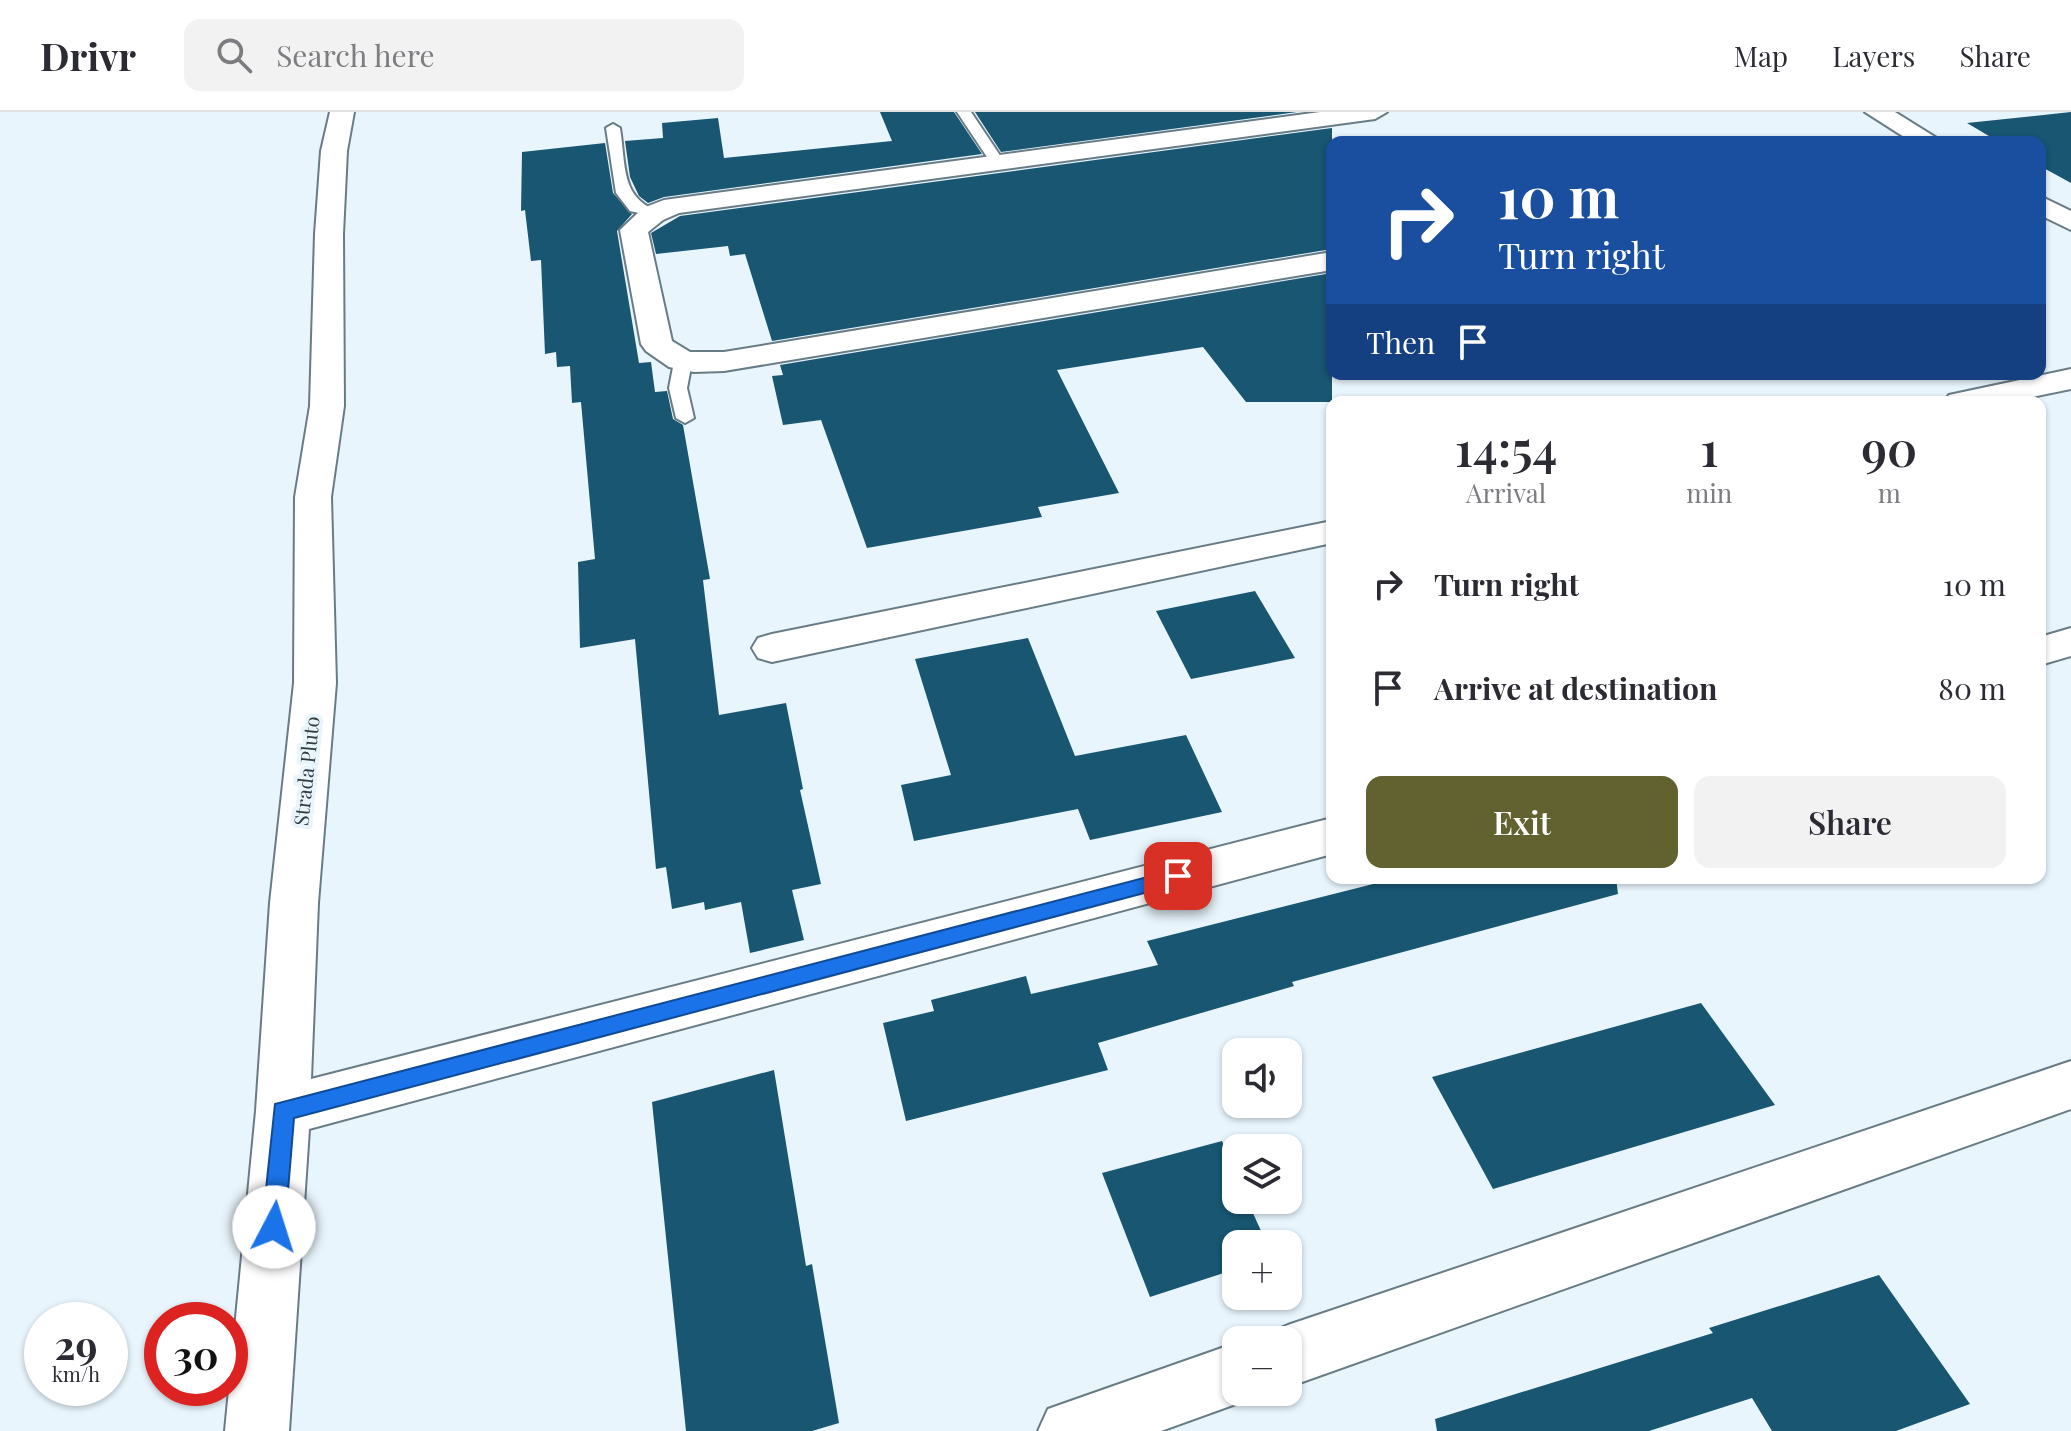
<!DOCTYPE html>
<html lang="en">
<head>
<meta charset="utf-8">
<style>
  :root { --surface:#fff; --page:#f2f2f3; --text:#2b2b33; --muted:#7c7c81; --line:#e1e1e2; --accent:#61622f }
  body { margin:0; font-family:"Playfair Display",serif; background:var(--page); color:var(--text); height:100vh; display:flex; flex-direction:column; font-size:30px; white-space:nowrap }
  * { box-sizing:border-box; margin:0 }
  p { font-size:26px; color:var(--muted) }
  .icon { flex:none; width:44px; height:44px; fill:none; stroke:currentColor; stroke-width:2; stroke-linecap:round; stroke-linejoin:round }
  .map { position:relative; flex:1; overflow:hidden }
  .details { position:absolute; left:1326px; top:284px; width:720px; height:488px; display:flex; flex-direction:column; background:var(--surface); border-radius:16px; box-shadow:0 2px 6px #0004 }
  .details>* { flex:none }
  .hud { position:absolute; left:1326px; top:24px; width:720px; height:244px; border-radius:16px; box-shadow:0 2px 6px #0004; background:#1a4fa0; color:#fff; overflow:hidden }
  .buttons { position:absolute; left:1222px; top:926px; display:grid; gap:16px }
  .buttons a { display:grid; place-items:center; width:80px; height:80px; border-radius:16px; background:var(--surface); box-shadow:0 2px 6px #0004; font-size:40px }
  .speed { position:absolute; left:24px; top:1190px; display:flex; gap:16px; font-size:40px; font-weight:700; text-align:center }
  .speed>* { display:grid; place-content:center; width:104px; height:104px; border-radius:50%; background:var(--surface); box-shadow:0 2px 6px #0004; line-height:1 }
  .speed small { font-size:20px; font-weight:400 }
  .speed .limit { border:12px solid #d22; background:#fff; color:#111 }
  .pin { position:absolute; display:grid; place-items:center; width:68px; height:68px; color:#fff; margin:-34px; border-radius:16px; box-shadow:0 4px 12px #0006 }
  .me { position:absolute; width:88px; margin:-44px; rotate:5deg; stroke-linejoin:round; filter:drop-shadow(0 0 6px #0008) }
  .turn { display:flex; align-items:center; gap:28px; height:168px; padding:0 40px; font-size:36px }
  .turn .icon { width:104px; height:104px; stroke-width:2.5 }
  .turn b { display:block; font-size:56px; line-height:68px }
  .then { display:flex; align-items:center; height:76px; padding:0 40px; background:#0003; gap:16px; font-size:30px }
  .eta { display:flex; justify-content:space-evenly; align-items:center; height:136px; text-align:center }
  .eta b { font-size:48px; font-weight:600; line-height:56px }
  .button { display:flex; gap:16px; margin-top:auto; padding:16px 40px }
  .button a { flex:1; height:92px; border-radius:16px; background:var(--accent); color:#fff; font-size:32px; font-weight:600; line-height:92px; text-align:center }
  .button a+a { background:var(--page); color:var(--text) }
  ul { padding:0; list-style:none }
  li { display:flex; align-items:center; gap:24px; height:104px; padding:0 40px }
  li div { flex:1 }
  li b { display:block; font-size:30px }
  li em { font-style:normal }
  header { display:flex; align-items:center; gap:48px; box-sizing:border-box; height:112px; padding:0 40px; background:var(--surface); border-bottom:2px solid var(--line) }
  header strong { font-size:38px }
  nav { display:flex; gap:44px; margin-inline-start:auto; font-size:28px }
  .search { width:560px; height:72px; background:var(--page); display:flex; align-items:center; gap:20px; box-sizing:border-box; padding:0 28px; border-radius:16px; color:var(--muted); font-size:30px }
  .map>svg:first-child { display:block }
</style>
</head>
<body>
<header>
<strong>Drivr</strong>
<div class="search"><svg class="icon" aria-label="search" viewBox="0 0 24 24"><circle cx="10" cy="10" r="6"/><path d="M15 15l6 6"/></svg>Search here</div>
<nav><a>Map</a><a>Layers</a><a>Share</a></nav>
</header>
<div class="map">
<svg width="2071" height="1319" viewBox="0 0 2071 1319">
  <rect width="100%" height="100%" fill="#e8f5fc"/>
  <!-- building -->
  <g fill="#185672">
    <path d="M880,0h74l28,42 -318,43 -16,6 -9,-7 -9,-19 -5,-36 38,-3 -1,-15 56,-5 6,40 168,-17z"/>
    <path d="M975,0h322l-296,40z"/>
    <path d="M2071,0v71l-31,-17v-24h-41l-32,-19z"/>
    <path d="M1332,16v121l-560,92 -27,-87 -15,2 -2,-10 -72,8 -5,-21 29,-17z"/>
    <path d="M605,31l8,50 19,21 -15,17 22,132 12,-1 4,30 12,-1 6,28 10,6 27,154 -7,1 16,135 67,-12 17,86 -3,1 21,94 -29,6 12,50 -54,13 -9,-51 -36,8 -1,-8 -32,7 -6,-42 -10,2 -21,-230 -55,9 -2,-86 17,-3 -14,-157 -9,1 -2,-37 -13,1 -1,-15 -11,2 -4,-94 -10,1 -6,-51 -4,1 1,-59z"/>
    <path d="M1332,161v129h-86l-43,-55 -146,23 62,123 -81,14 4,10 -175,31 -46,-128 -38,5 -11,-49 11,-1 -3,-10z"/>
    <path d="M1255,479l40,67 -104,21 -35,-68z"/>
    <path d="M1028,526l47,118 111,-21 36,77 -132,28 -12,-31 -164,32 -13,-56 50,-10 -36,-116z"/>
    <path d="M1397,766h219l2,16 -326,88 2,4 -196,57 10,27 -202,51 -23,-98 51,-12 -3,-11 95,-24 5,18 127,-29 -11,-24z"/>
    <path d="M1701,891l74,102 -282,84 -61,-112z"/>
    <path d="M774,958l32,196 6,-2 27,159 -27,8h-126l-34,-329z"/>
    <path d="M1222,1029l14,32v27h11l20,44h-31v25l-86,28 -48,-124z"/>
    <path d="M1879,1163l91,129 -74,27h-124l-20,-33 -103,33h-212l-2,-12 278,-86 -4,-5z"/>
  </g>
  <g fill="none" stroke-linecap="round" stroke-linejoin="round">
    <defs>
      <g id="service">
        <path d="M957,0h14l34,51 -2,3h-10z"/>
        <path d="M613,12l7,4c6,36 0,70 38,83v6l-28,-6 -14,-18 -10,-65z"/>
        <path d="M683,245l9,5 -5,26 7,30 -9,5 -9,-5 -7,-30 5,-26z"/>
      </g>
      <g id="minor">
        <path d="M330,0h24l-7,39 -4,83 1,172 -13,91 5,186 -18,220 -7,176 1021,-261v36l-1023,275 -20,302h-64l31,-320 14,-208 24,-220 1,-186 15,-91 5,-172 6,-83z"/>
        <path d="M1320,0h67l-12,7 -696,94 -16,7 -15,12 24,109 18,11h34l608,-100v18l-608,101 -30,1 -25,-5 -23,-16 -5,-7 -21,-114 23,-22 21,-8z"/>
        <path d="M1865,0h30l48,30h-31z"/>
        <path d="M2040,84l31,15v19l-31,-15z"/>
        <path d="M2071,257v20l-63,13h-64l5,-7z"/>
        <path d="M1332,409v22l-560,119 -14,-4 -6,-10 6,-10 14,-4z"/>
        <path d="M2071,516v28l-31,9v-28z"/>
        <path d="M2071,949v48l-783,278v-47h-24l2,-6 22,-9z"/>
        <path d="M1236,1231v49h23l-1,4 -97,35h-123l10,-22z"/>
      </g>
    </defs>
    <!-- service casing -->
    <use href="#service" stroke="#687c86" stroke-width="4"/>
    <!-- minor casing -->
    <use href="#minor" stroke="#687c86" stroke-width="4"/>
    <!-- service -->
    <use href="#service" fill="#fff" fill-rule="evenodd"/>
    <!-- minor -->
    <use href="#minor" fill="#fff" fill-rule="evenodd"/>
  </g>
  <!-- route -->
  <path fill="#1a73e8" stroke="#114b97" stroke-width="2" d="M1178,757l10,7 -10,8 -884,234 -9,109 -3,8 -8,4 -9,-4 -3,-8 13,-123z"/>
  <g text-anchor="middle" stroke-width="8" stroke-linejoin="round" paint-order="stroke">
    <!-- street labels -->
    <g font-size="20" fill="#343c41" stroke="#e8f5fc">
      <text transform="translate(307 659) rotate(-84)" y="7">Strada Pluto</text>
    </g>
  </g>
</svg>
<div class="buttons">
<a><svg class="icon" aria-label="sound" viewBox="0 0 24 24"><path d="M4 9h4l5-4v14l-5-4H4zM17 9q2 3 0 6"/></svg></a>
<a><svg class="icon" aria-label="layers" viewBox="0 0 24 24"><path d="M12 4l9 5-9 5-9-5zM3 14l9 5 9-5"/></svg></a>
<a>+</a>
<a>−</a>
</div>
<div class="speed"><div>29<small>km/h</small></div><div class="limit">30</div></div>
<div class="pin" style="left:1178px;top:764px;background:#d93025"><svg class="icon" aria-label="arrive" viewBox="0 0 24 24"><path d="M6 21V4h12l-3 4 3 4H6"/></svg></div>
<svg class="me" style="left:274px;top:1115px" viewBox="-20 -20 40 40"><circle r="19" fill="#fff"/><path d="M0-13L10 11 0 6-10 11z" fill="#1a73e8"/></svg>
<div class="hud">
<div class="turn"><svg class="icon" aria-label="right" viewBox="0 0 24 24"><path d="M7 20v-9h11M14 6l5 5-5 5"/></svg><div><b>10 m</b>Turn right</div></div>
<div class="then">Then<svg class="icon" aria-label="arrive" viewBox="0 0 24 24"><path d="M6 21V4h12l-3 4 3 4H6"/></svg></div>
</div>
<section class="details">
<div class="eta">
<div><b>14:54</b><p>Arrival</p></div>
<div><b>1</b><p>min</p></div>
<div><b>90</b><p>m</p></div>
</div>
<ul>
<li><svg class="icon" aria-label="right" viewBox="0 0 24 24"><path d="M7 20v-9h11M14 6l5 5-5 5"/></svg><div><b>Turn right</b></div><em>10 m</em></li>
<li><svg class="icon" aria-label="arrive" viewBox="0 0 24 24"><path d="M6 21V4h12l-3 4 3 4H6"/></svg><div><b>Arrive at destination</b></div><em>80 m</em></li>
</ul>
<div class="button"><a>Exit</a><a>Share</a></div>
</section>
</div>
</body>
</html>
